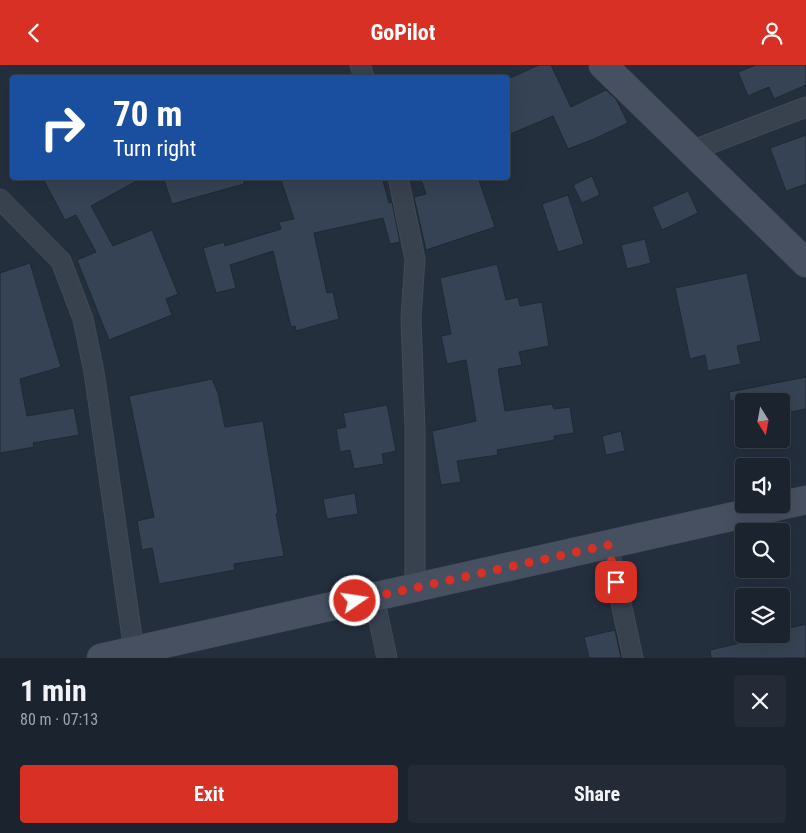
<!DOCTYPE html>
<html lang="en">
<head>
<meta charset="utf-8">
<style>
  :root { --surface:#1b232e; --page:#242b36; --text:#f1f3f6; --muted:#a0a4aa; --line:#39404a; --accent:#d93025 }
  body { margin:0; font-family:"Roboto Condensed",sans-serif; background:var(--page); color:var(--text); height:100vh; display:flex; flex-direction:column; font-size:19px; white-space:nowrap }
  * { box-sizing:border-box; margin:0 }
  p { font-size:16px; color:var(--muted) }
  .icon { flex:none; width:28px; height:28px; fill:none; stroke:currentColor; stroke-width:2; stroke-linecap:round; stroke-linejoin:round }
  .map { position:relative; height:593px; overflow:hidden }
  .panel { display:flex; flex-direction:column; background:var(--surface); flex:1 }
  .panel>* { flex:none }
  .hud { position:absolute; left:10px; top:10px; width:500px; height:105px; border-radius:5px; box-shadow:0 5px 20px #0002,0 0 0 1px var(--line); background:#1a4fa0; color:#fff; overflow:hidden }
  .needle { width:32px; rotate:169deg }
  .fabs { position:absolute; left:735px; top:328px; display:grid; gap:10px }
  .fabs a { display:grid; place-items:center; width:55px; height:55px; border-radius:5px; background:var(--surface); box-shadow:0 5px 20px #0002,0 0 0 1px var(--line); font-size:25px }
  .pin { position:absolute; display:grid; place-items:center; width:42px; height:42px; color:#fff; margin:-21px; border-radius:10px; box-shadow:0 2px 8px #0006 }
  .me { position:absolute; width:55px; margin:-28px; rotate:77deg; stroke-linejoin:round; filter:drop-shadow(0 0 4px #0008) }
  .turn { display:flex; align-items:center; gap:18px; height:105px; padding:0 20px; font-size:22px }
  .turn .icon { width:65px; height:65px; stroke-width:2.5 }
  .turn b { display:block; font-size:35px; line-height:42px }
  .round { display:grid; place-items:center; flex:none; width:52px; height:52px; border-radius:5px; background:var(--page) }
  .overview { display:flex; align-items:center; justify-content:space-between; height:85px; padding:0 20px }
  h1 { font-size:30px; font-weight:700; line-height:38px }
  .action { display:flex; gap:10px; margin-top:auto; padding:10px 20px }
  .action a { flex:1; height:58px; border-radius:5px; background:var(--accent); color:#fff; font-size:20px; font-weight:700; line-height:58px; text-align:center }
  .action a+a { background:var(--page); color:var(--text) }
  header { display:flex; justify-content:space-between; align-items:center; height:65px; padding:0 20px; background:var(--accent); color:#fff; font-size:22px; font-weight:700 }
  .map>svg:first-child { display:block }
</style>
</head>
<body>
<header><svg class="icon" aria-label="back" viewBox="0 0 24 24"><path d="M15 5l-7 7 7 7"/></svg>GoPilot<svg class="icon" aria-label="person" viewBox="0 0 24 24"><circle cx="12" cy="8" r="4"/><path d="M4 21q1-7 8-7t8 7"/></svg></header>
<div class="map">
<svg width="806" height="593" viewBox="0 0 806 593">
  <rect width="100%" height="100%" fill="#242f3e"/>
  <!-- building -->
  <g fill="#364354" stroke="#1f2835">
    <path d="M539,0h12l20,42 35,-17 10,9 12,24 -34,16 -26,10 -15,-33 -45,19v-56z"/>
    <path d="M756,0h50v20l-32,14 -5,-12 -21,9 -10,-24z"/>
    <path d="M806,70v49l-20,7 -16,-43z"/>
    <path d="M592,111l8,19 -18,8 -9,-18z"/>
    <path d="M42,112h102l-53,29 22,40 39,-16 26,64 -12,5 6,16 -63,25 -32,-80 19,-8 -20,-37 -11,5z"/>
    <path d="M163,112h81v7l-72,20z"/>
    <path d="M280,112h102l7,26 3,-1 8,40 -10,2 -7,-26 -69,15 13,60 6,-1 6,27 -43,12 -1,-5 -4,1 -18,-76 -43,14 6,23 -20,5 -13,-45 21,-6 1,4 56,-17 -2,-7 15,-3z"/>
    <path d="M420,112h58l17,50 -69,23 -12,-53 12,-3z"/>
    <path d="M688,126l10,22 -36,17 -10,-23z"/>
    <path d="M568,130l16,49 -26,8 -16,-48z"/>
    <path d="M645,174l6,24 -24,6 -6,-24z"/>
    <path d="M30,198l31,104 -41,12 7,37 47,-8 5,27 -46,8 1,4 -34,6v-180z"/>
    <path d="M497,199l9,36 12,-3 2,9 22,-4 7,44 -30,6 3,13 -24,4 7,42 47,-7 2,5 16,-2 4,26 -20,3 1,4 -58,10 1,5 -41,6 4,21 -20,3 -9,-54 44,-10 -10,-61 -19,4 -6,-28 10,-2 -11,-56z"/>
    <path d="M747,208l14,68 -24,5 4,18 -33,7 -3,-16 -15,4 -15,-71z"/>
    <path d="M806,312v32l-25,5v-13h-51l-1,-9z"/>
    <path d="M212,314l6,14 7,34 38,-6 15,92 -2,1 8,42 -50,8 1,6 -76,14 -7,-36 -10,2 -5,-29 17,-4 -25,-121z"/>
    <path d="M387,340l9,46 -14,3 2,10 -30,5 -4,-19 -10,2 -4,-23 10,-2 -3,-14z"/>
    <path d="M621,366l4,20 -19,4 -4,-19z"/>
    <path d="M355,428l3,21 -31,5 -4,-20z"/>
    <path d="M806,559v34h-95l-1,-8 64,-15v-1h7v-4z"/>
    <path d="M615,565l6,28h-32l-5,-21z"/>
  </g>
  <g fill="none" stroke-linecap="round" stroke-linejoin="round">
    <defs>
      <g id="street">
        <path d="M360,0l4,12"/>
        <path d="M691,86l115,-44"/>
        <path d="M398,112l17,82 -4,59 4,111v159"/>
        <path d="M0,134l61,62 22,58 11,53 40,279"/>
        <path d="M608,479l25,114"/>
        <path d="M374,532l13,61"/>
      </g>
      <g id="secondary">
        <path d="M603,0l203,198"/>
        <path d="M101,593l705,-158"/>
      </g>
    </defs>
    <!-- street casing -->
    <use href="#street" stroke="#414a57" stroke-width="21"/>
    <!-- secondary casing -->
    <use href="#secondary" stroke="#414a57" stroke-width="29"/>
    <!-- street -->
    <use href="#street" stroke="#38414e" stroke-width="19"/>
    <!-- secondary -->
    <use href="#secondary" stroke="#465061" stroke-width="28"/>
  </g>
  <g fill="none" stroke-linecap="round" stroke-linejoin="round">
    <!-- route -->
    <path stroke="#d93025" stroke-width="9" stroke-dasharray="0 16.2" d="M355,536l253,-56 8,37"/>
  </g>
</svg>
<div class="fabs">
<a><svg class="needle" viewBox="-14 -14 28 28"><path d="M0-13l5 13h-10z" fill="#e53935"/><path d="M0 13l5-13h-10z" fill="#a0a4aa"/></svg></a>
<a><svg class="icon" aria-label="sound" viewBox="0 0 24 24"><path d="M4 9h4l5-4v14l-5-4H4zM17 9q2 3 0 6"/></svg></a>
<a><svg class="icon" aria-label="search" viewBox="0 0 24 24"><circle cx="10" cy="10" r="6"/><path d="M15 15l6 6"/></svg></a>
<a><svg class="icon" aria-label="layers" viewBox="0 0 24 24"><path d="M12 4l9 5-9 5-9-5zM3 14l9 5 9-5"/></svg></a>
</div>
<div class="pin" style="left:616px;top:517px;background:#d93025"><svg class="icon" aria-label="arrive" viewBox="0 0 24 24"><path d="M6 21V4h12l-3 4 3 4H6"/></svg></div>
<svg class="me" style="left:355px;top:536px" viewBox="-20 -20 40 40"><circle r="17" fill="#d93025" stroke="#fff" stroke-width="3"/><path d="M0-11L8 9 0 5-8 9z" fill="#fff"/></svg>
<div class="hud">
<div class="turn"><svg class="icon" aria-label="right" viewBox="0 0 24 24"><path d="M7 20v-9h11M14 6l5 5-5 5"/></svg><div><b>70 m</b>Turn right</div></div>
</div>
</div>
<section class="panel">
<div class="overview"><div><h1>1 min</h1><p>80 m · 07:13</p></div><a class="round"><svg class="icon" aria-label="close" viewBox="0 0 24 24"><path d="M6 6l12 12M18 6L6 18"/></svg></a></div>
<div class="action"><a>Exit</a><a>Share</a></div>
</section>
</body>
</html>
